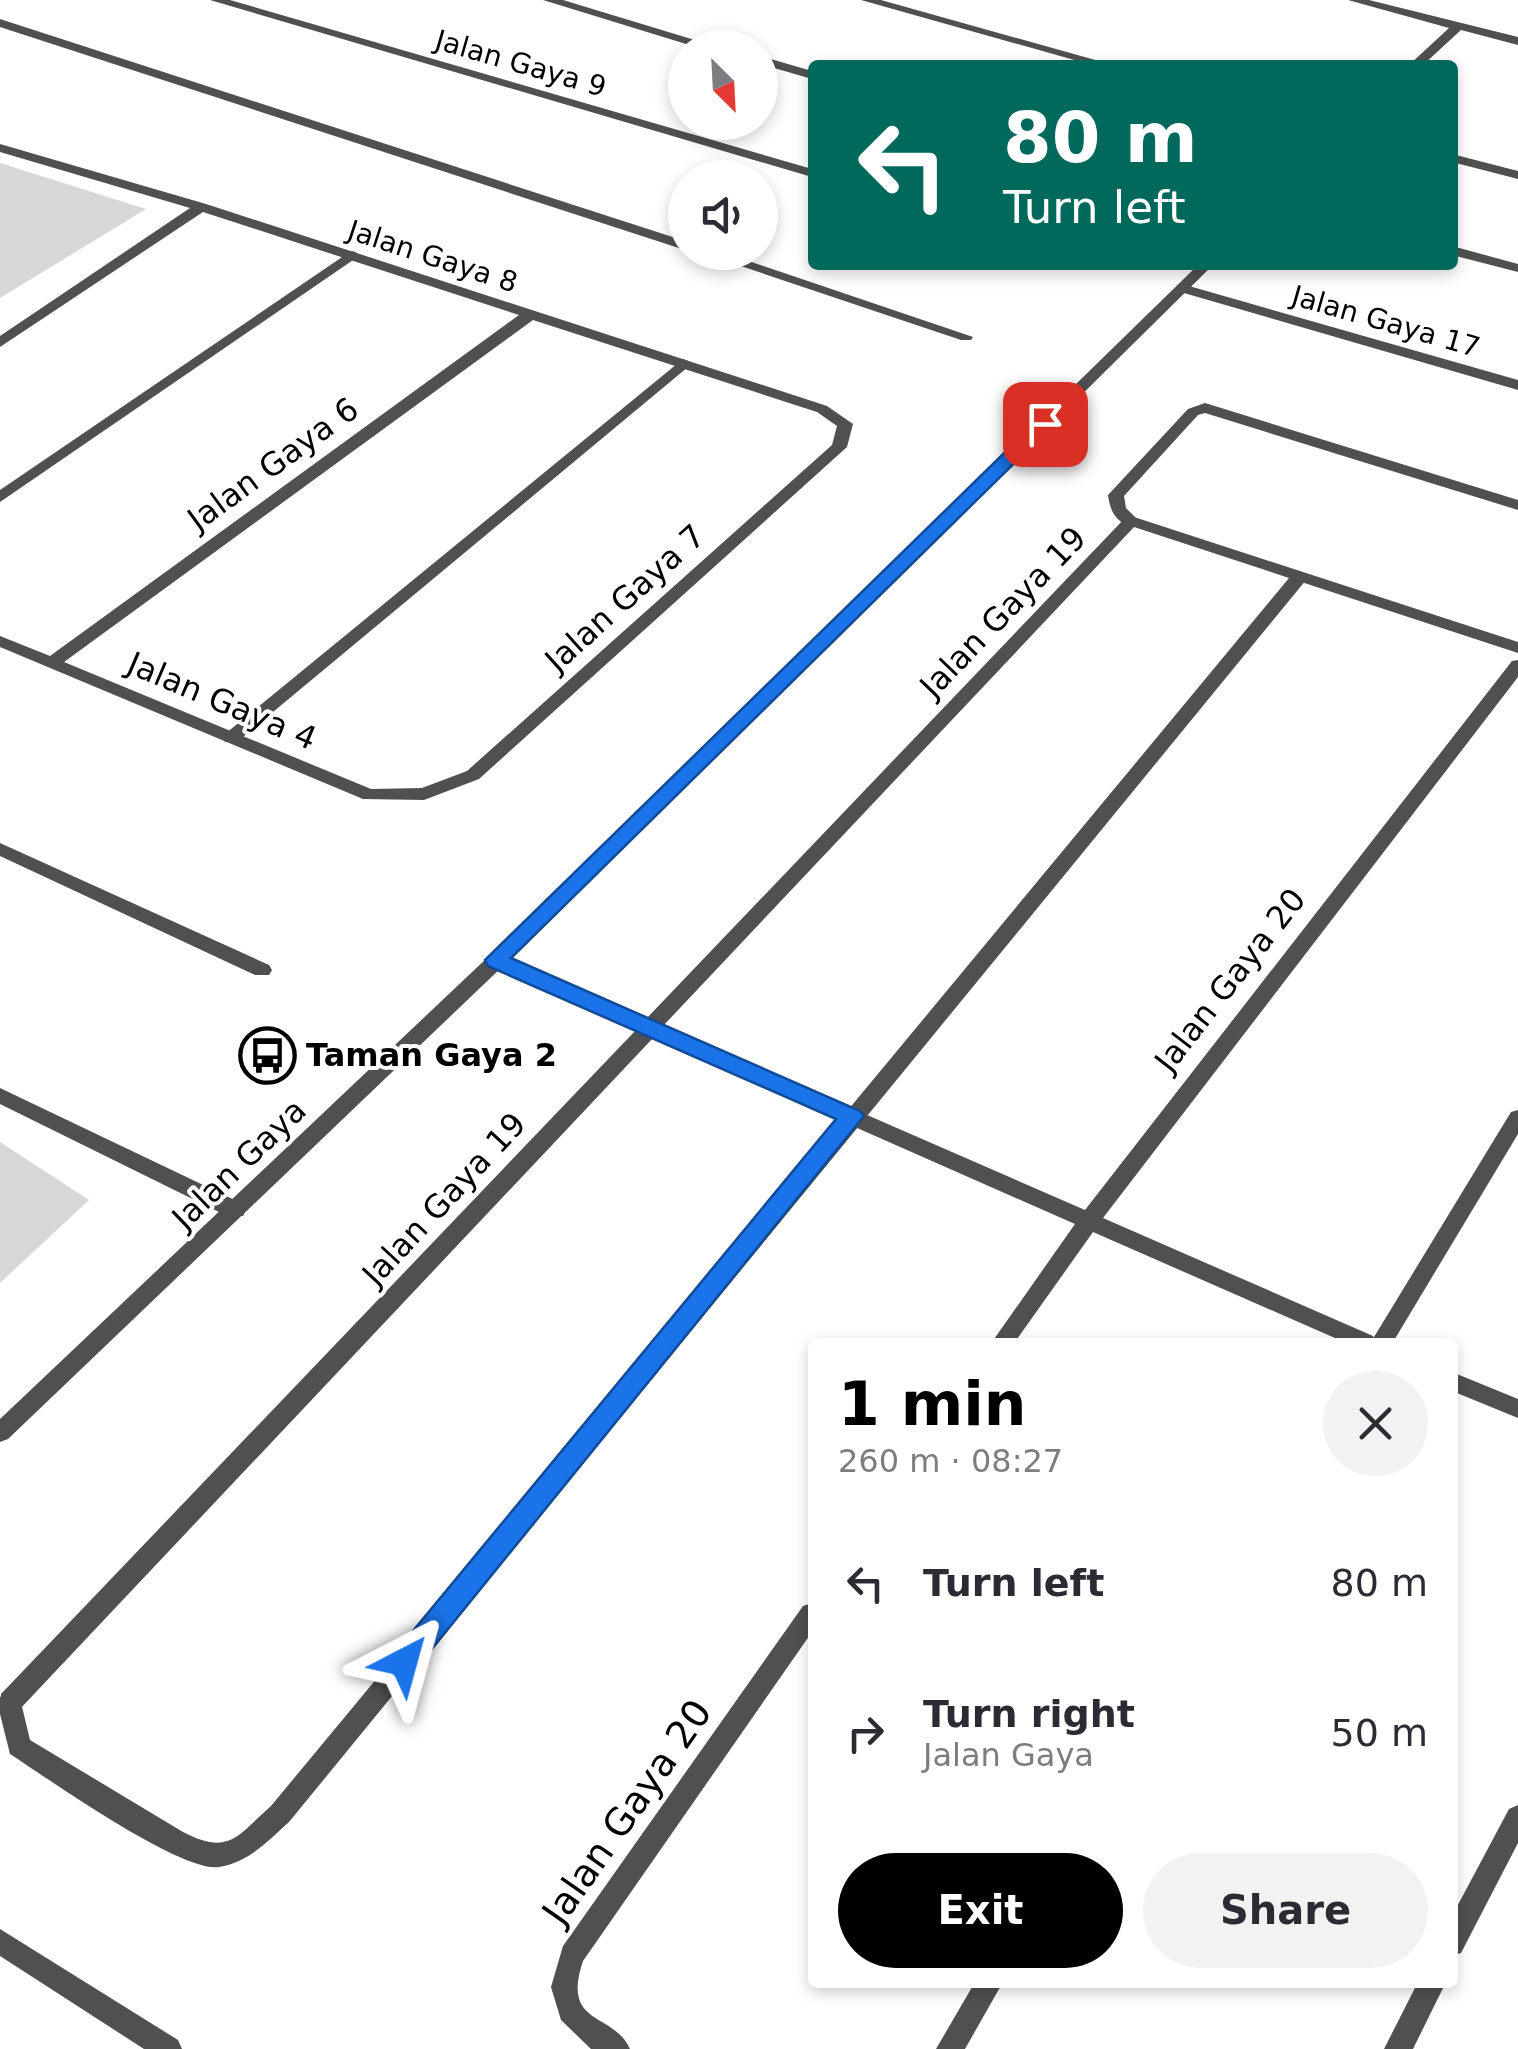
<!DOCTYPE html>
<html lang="en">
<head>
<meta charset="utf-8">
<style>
  :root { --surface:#fff; --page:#f2f2f3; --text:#2b2b33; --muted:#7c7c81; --accent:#000 }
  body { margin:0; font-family:"DejaVu Sans",sans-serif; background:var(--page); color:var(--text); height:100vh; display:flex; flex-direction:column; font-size:38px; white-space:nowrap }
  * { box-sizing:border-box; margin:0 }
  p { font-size:32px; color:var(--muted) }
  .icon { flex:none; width:55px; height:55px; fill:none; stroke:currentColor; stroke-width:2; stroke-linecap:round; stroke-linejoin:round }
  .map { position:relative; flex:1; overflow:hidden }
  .drawer { position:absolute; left:808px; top:1338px; width:650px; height:650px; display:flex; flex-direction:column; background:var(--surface); border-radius:10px; box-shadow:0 5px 15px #0003 }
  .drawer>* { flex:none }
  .banner { position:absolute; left:808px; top:60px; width:650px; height:210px; border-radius:10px; box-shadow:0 5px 15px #0003; background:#00695c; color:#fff; overflow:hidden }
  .needle { width:65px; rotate:156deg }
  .controls { position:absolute; left:668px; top:30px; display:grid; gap:20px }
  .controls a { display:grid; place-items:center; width:110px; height:110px; border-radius:50%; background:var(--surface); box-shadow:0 5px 15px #0003; font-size:50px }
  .pin { position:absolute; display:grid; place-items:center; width:85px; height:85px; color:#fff; margin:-42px; border-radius:20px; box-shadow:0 5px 15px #0006 }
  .me { position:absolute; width:110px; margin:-55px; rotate:39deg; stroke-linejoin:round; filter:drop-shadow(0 0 8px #0008) }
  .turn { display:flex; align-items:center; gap:35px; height:210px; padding:0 30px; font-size:45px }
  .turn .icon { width:130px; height:130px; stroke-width:2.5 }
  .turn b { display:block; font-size:70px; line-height:85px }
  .round { display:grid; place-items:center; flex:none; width:105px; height:105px; border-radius:52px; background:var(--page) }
  .headline { display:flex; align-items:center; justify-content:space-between; height:170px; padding:0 30px }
  h1 { font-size:60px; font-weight:600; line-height:75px; color:var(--accent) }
  .action { display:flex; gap:20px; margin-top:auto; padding:20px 30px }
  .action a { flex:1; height:115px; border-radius:60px; background:var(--accent); color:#fff; font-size:40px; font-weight:600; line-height:115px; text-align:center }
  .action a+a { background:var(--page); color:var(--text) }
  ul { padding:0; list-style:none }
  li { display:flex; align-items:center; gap:30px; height:150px; padding:0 30px }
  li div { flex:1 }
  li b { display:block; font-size:38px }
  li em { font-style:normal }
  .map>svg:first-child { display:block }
</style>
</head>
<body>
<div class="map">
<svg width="1518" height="2049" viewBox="0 0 1518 2049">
  <rect width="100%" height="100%" fill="#fff"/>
  <!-- green -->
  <g fill="#d7d7d7">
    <path d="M0,163l146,46 -146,89z"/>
    <path d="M0,1142l89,58 -89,83z"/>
  </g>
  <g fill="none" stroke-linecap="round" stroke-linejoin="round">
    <!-- service -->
    <g fill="#505050" fill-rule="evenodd">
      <path d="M543,0h20l158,48h-22z"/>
      <path d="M0,19l685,222v9l-685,-223z"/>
      <path d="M760,56l52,15v8l-52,-15z"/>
      <path d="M1452,246l66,18v8l-66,-17z"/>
      <path d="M351,251l5,1v6l-356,244v-12z"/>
      <path d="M699,252h23l251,85 -2,3h-10z"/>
      <path d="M683,359l5,2v6l-451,375h-12l-3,-4 3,-4z"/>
      <path d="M1205,403l313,97v10l-313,-97 -7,2 -74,81 2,12 13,13 -8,5c-16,-4 -21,-16 -23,-31l80,-86z"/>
      <path d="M1300,571l8,5 -2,4 -1017,1242c-21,19 -41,41 -70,45 -38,6 -172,-89 -209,-113l-10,-40v-17l10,-6 9,3 11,46 153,92c46,24 54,4 88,-26l1023,-1234z"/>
      <path d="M0,843l269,122 3,5 -3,5h-14l-255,-119z"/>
      <path d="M1518,1110v24l-125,208h-22l140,-230z"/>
      <path d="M975,1982h28l-38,67h-29z"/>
    </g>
    <!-- minor -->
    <g fill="#505050" fill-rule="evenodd">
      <path d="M210,0h20l582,169v8z"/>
      <path d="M861,0h20l232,65h-21z"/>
      <path d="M0,144l206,60 621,202 26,18 -6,23 -368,332 -55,21 -61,-1 -363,-152v-11l50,20 469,-341 -316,-103 -203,135v-11l190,-128 -190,-56zM533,320l284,92 20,14 -5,19 -365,326 -45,17 -51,1 -307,-127z"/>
      <path d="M1452,154l66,17v8l-66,-17z"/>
      <path d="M1182,284l336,96v10l-341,-99v-6z"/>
      <path d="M1131,516l387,126v11l-384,-126 -471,499 422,184 427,-549 6,-1v17l-415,541 270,118 3,6h-32l-251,-110 -78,110h-23l83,-118 -422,-186 -634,672 -9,3 -9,-3v-16l635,-664 -147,-64 -3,-5 3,-5h14l143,63 479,-501z"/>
      <path d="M0,1088l243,116 3,6 -3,6h-16l-227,-112z"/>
      <path d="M1452,1372l66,27v19l-66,-27z"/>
      <path d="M812,1603v29l-229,329c-22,66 30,50 47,88h-39l-30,-29 -10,-33 12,-41 240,-340z"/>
      <path d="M1518,1805v38l-57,110 -9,3v-40l57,-107z"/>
      <path d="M0,1929l178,111 4,9h-38l-144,-93z"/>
      <path d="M1418,1982h28l-33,67h-29z"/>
    </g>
    <!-- tertiary -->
    <g fill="#505050" fill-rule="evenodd">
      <path d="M1348,0h21l149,37v8l-57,-15 -38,35h-14l40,-37z"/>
      <path d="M1198,265h15l-710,701 -495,473 -8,3v-23l489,-463z"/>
    </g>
  </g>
  <!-- route -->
  <path fill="#1a73e8" stroke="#114b97" stroke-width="2.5" d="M1045,418l6,2v7l-540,531 349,153 4,5 -450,555 -10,4 -10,-4 -4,-9 4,-8 442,-535 -348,-153 -3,-6 553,-540z"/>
  <!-- icons -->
  <defs>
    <symbol id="bus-ring" viewBox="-11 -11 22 22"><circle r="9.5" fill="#fff" stroke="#000" stroke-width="1.5"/><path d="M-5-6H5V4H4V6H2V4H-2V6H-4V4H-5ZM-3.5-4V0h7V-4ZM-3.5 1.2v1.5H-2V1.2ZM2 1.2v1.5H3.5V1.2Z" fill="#000"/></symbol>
  </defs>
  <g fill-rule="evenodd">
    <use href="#bus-ring" x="236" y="1024" width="63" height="63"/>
  </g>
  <g text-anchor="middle" stroke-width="8" stroke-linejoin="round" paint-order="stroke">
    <!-- far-street labels -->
    <g font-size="28" fill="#000" stroke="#fff">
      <text transform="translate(521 63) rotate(16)" y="10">Jalan Gaya 9</text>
      <text transform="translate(433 256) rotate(18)" y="10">Jalan Gaya 8</text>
      <text transform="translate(1386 321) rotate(16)" y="10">Jalan Gaya 17</text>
    </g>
    <!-- street labels -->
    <g font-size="32" fill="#000" stroke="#fff">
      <text transform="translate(273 464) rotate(-36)" y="11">Jalan Gaya 6</text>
      <text transform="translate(625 598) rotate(-42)" y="11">Jalan Gaya 7</text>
      <text transform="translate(1003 612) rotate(-46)" y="11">Jalan Gaya 19</text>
      <text transform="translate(222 701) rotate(23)" y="11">Jalan Gaya 4</text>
      <text transform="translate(1230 980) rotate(-52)" y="11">Jalan Gaya 20</text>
      <text transform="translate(239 1164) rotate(-44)" y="11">Jalan Gaya</text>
      <text transform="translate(444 1199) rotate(-47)" y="11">Jalan Gaya 19</text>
    </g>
    <!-- poi labels -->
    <g font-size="32" font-weight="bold" fill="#000" stroke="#fff" text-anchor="start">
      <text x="306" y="1066">Taman Gaya 2</text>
    </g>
    <!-- near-street labels -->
    <g font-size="38" fill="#000" stroke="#fff">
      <text transform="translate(627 1812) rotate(-55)" y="13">Jalan Gaya 20</text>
    </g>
  </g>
</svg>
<div class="controls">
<a><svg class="needle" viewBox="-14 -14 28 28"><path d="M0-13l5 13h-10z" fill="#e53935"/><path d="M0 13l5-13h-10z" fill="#7c7c81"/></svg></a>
<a><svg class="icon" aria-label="sound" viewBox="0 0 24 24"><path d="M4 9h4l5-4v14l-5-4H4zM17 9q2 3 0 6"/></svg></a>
</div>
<div class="pin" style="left:1045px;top:424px;background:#d93025"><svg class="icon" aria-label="arrive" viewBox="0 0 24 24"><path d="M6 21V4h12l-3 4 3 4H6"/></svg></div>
<svg class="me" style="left:404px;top:1662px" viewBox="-20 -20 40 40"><path d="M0-17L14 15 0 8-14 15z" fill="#1a73e8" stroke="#fff" stroke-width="4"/></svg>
<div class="banner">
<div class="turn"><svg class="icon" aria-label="left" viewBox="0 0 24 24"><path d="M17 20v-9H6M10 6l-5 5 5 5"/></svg><div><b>80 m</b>Turn left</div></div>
</div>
<section class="drawer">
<div class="headline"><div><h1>1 min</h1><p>260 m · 08:27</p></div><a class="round"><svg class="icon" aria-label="close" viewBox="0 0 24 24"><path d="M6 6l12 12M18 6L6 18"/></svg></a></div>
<ul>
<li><svg class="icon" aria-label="left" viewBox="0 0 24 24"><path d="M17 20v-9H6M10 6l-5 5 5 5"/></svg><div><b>Turn left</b></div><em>80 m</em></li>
<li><svg class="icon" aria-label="right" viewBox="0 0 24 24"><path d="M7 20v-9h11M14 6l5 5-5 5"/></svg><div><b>Turn right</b><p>Jalan Gaya</p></div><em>50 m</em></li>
</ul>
<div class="action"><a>Exit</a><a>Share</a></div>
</section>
</div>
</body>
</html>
